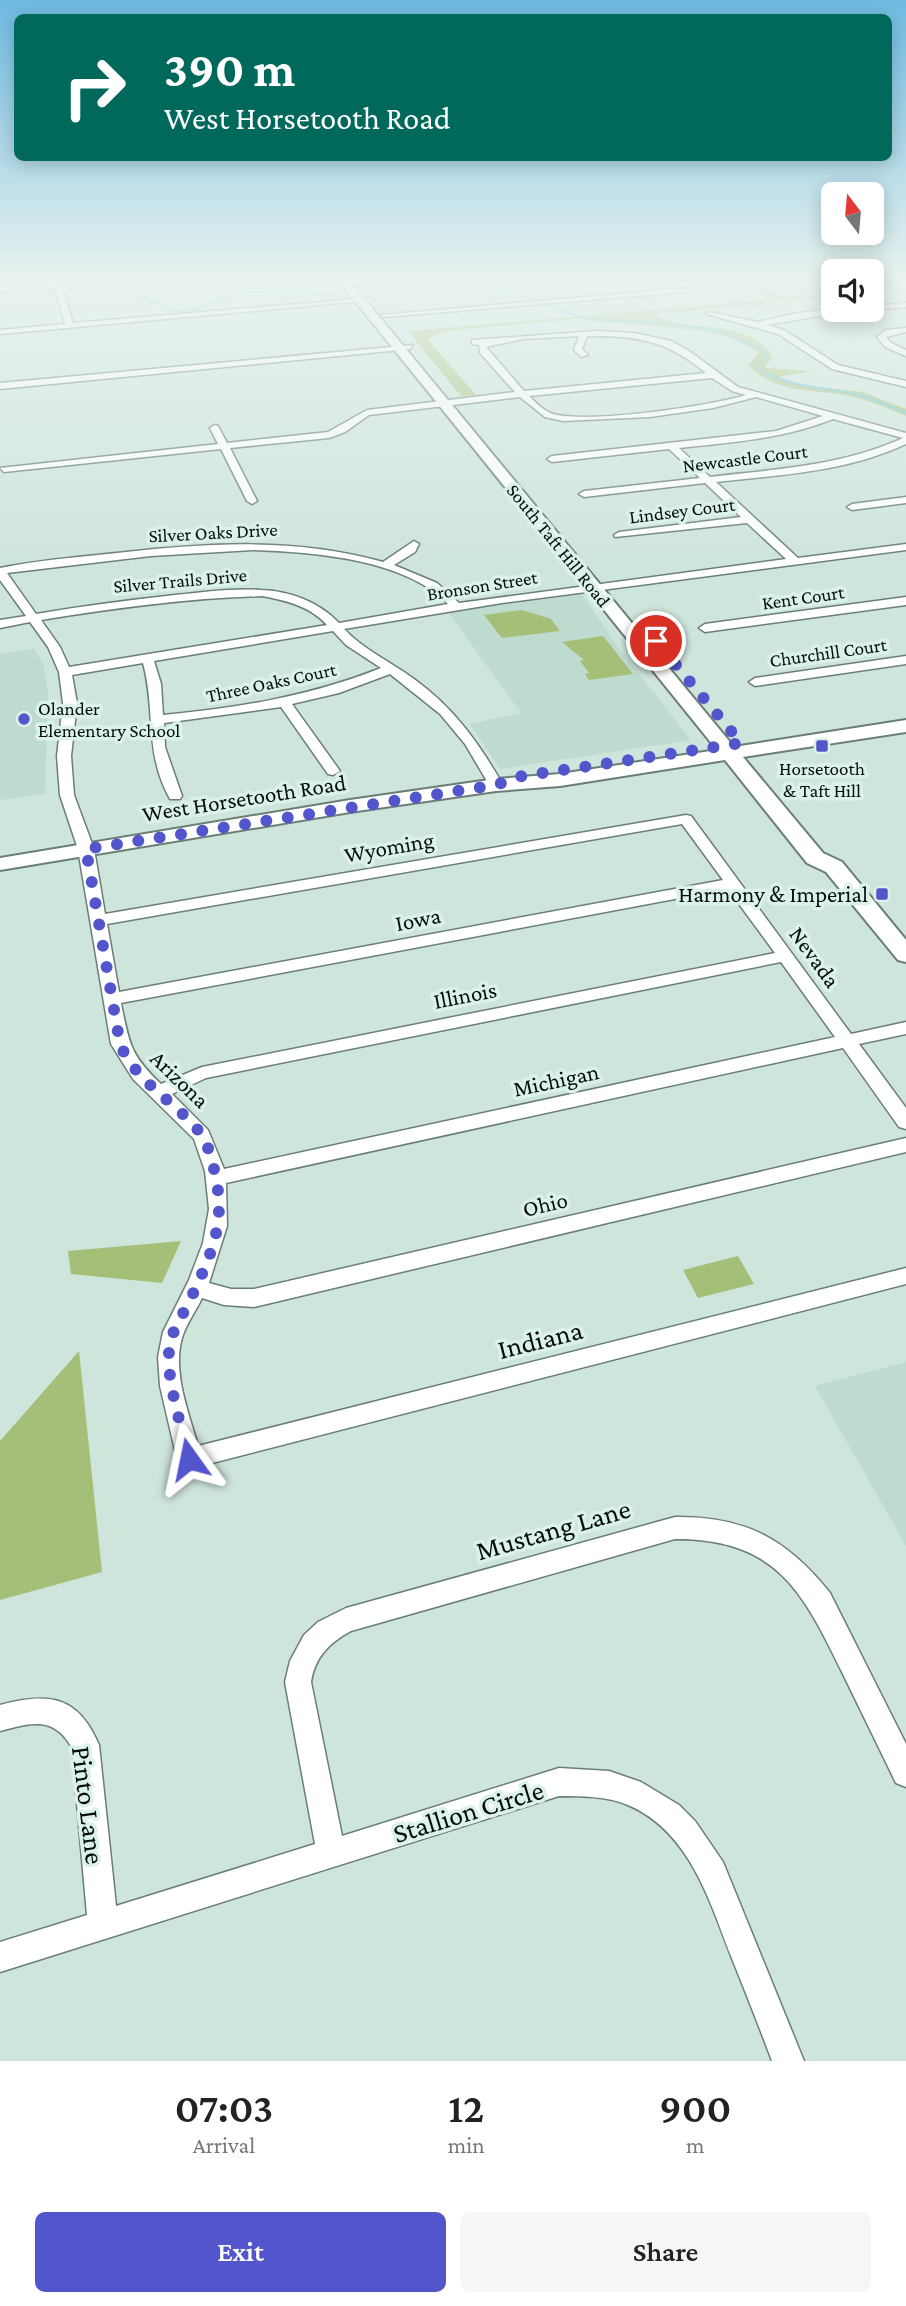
<!DOCTYPE html>
<html lang="en">
<head>
<meta charset="utf-8">
<style>
  :root { --surface:#fff; --page:#f6f6f6; --text:#222; --muted:#767676; --accent:#5355cc }
  body { margin:0; font-family:"Crimson Pro",serif; background:var(--page); color:var(--text); height:100vh; display:flex; flex-direction:column; font-size:26px; white-space:nowrap }
  * { box-sizing:border-box; margin:0 }
  p { font-size:23px; color:var(--muted) }
  .icon { flex:none; width:38px; height:38px; fill:none; stroke:currentColor; stroke-width:2; stroke-linecap:round; stroke-linejoin:round }
  .map { position:relative; height:2061px; overflow:hidden }
  .panel { display:flex; flex-direction:column; background:var(--surface); flex:1 }
  .panel>* { flex:none }
  .banner { position:absolute; left:14px; top:14px; width:878px; height:147px; border-radius:10px; box-shadow:0 4px 18px #0003; background:#00695c; color:#fff; overflow:hidden }
  .needle { width:46px; rotate:344deg }
  .controls { position:absolute; left:821px; top:182px; display:grid; gap:14px }
  .controls a { display:grid; place-items:center; width:63px; height:63px; border-radius:10px; background:var(--surface); box-shadow:0 4px 18px #0003; font-size:35px }
  .pin { position:absolute; display:grid; place-items:center; width:60px; height:60px; color:#fff; margin:-30px; border:4px solid #fff; border-radius:50%; box-shadow:0 2px 7px #0007 }
  .me { position:absolute; width:77px; margin:-38px; rotate:348deg; stroke-linejoin:round; filter:drop-shadow(0 0 5px #0008) }
  .turn { display:flex; align-items:center; gap:24px; height:147px; padding:0 35px; font-size:32px }
  .turn .icon { width:91px; height:91px; stroke-width:2.5 }
  .turn b { display:block; font-size:49px; line-height:60px }
  .eta { display:flex; justify-content:space-evenly; align-items:center; height:119px; text-align:center }
  .eta b { font-size:42px; font-weight:600; line-height:49px }
  .primary-button { display:flex; gap:14px; margin-top:auto; padding:14px 35px }
  .primary-button a { flex:1; height:80px; border-radius:10px; background:var(--accent); color:#fff; font-size:28px; font-weight:600; line-height:80px; text-align:center }
  .primary-button a+a { background:var(--page); color:var(--text) }
  .map>svg:first-child { display:block }
</style>
</head>
<body>
<div class="map">
<svg width="906" height="2061" viewBox="0 0 906 2061">
  <rect width="100%" height="100%" fill="#cee5db"/>
  <!-- built -->
  <g fill="#bddccf">
    <path d="M582,594l36,53 73,93 -191,29 -30,-45 51,-11 -73,-101z"/>
    <path d="M34,649l9,15 5,30 -3,100 -45,6v-146z"/>
    <path d="M906,1362v184l-91,-160z"/>
  </g>
  <!-- green -->
  <g fill="#a5be78">
    <path d="M738,280c13,0 16,6 26,10 20,8 48,6 69,4v4l-179,16c29,22 94,0 119,44l-8,7 1,3 44,3 -31,6 15,7 69,8 43,17v7c-19,-8 -37,-16 -57,-20 -35,-7 -75,-2 -101,-31l11,-13 -17,-11 -37,-10 -128,-12 -133,12 -16,9 48,55 -15,1 -53,-65 361,-31z"/>
    <path d="M522,610l29,9 9,12 -58,7 -18,-23z"/>
    <path d="M603,636l30,38 -44,6 -4,-6 4,-1 -9,-12 4,-1 -22,-18z"/>
    <path d="M181,1241l-19,42 -91,-9 -3,-23z"/>
    <path d="M738,1256l16,28 -56,14 -15,-28z"/>
    <path d="M79,1351l23,221 -102,28v-159z"/>
  </g>
  <g fill="none" stroke-linecap="round" stroke-linejoin="round">
    <!-- stream -->
    <g stroke="#58c2d7" stroke-width="2">
      <path d="M152,280l-17,16 41,15 19,-1 40,-16 19,-2 87,4"/>
      <path d="M374,288l101,-5 59,17"/>
      <path d="M546,303l41,17 73,2 55,8 49,21 2,6 -10,7 1,4c35,21 64,18 102,27 16,4 31,12 47,18"/>
    </g>
    <defs>
      <g id="street">
        <path d="M786,280l12,3 35,-3v4l-37,3z"/>
        <path d="M61,284l12,39 297,-25 4,2 -374,34v-4l65,-6 -10,-36 -55,3v-4z"/>
        <path d="M689,288l-3,4 -302,25 -4,-2z"/>
        <path d="M906,303v4l-34,3h-2l2,-4z"/>
        <path d="M833,309l21,1 -87,15 17,5 54,35 68,16v6l-74,-18 -54,-35 -72,-20 4,-2 48,10 40,-9z"/>
        <path d="M906,328v4l-20,5 5,6 15,7v6l-21,-9 -8,-10 9,-7z"/>
        <path d="M596,331l38,2 37,8 18,10 49,36 168,46v11c-60,28 -125,31 -190,38l82,76 108,-14v6l-404,53 -158,26c20,21 47,33 70,50 40,29 65,64 89,106l-7,4 -5,-1 -26,-44 -25,-30 -50,-40 -51,19 -47,11 48,67 -7,4 -5,-1 -47,-67 -117,16 1,24 17,49 -2,3h-10c-26,-46 -14,-89 -27,-136l-71,12 5,28 -6,53 3,39 20,54 11,65 581,-99 5,1 160,218 55,-12v12l-47,10 47,64v21l-7,-2 -56,-79 -617,135 1,43 -18,57 22,6h23l652,-151v14l-652,155 -30,-2 -22,-7c-6,13 -16,26 -20,40 -10,34 7,75 16,108l708,-178v16l-717,185 -8,-3 -4,-7 -17,-73 -2,-29 5,-25 26,-52 14,-37 6,-34 -4,-38 -11,-32 -61,-60 -22,-35 -33,-195 -18,-54 -3,-39 6,-53 -4,-31 -11,-25 -18,-25 -30,6v-8l26,-4 -26,-36v-12c39,-8 78,-11 117,-15 91,-10 178,-16 266,9l31,-21 5,3 -4,8 -21,13 43,18 22,20 327,-44 -39,-36 -132,14 -1,-2 5,-3 122,-15 -36,-34 -121,14 -5,-3 5,-3 116,-13 -31,-29 -117,13 -5,-3 5,-3 224,-25 47,-15 -67,-19 -43,11 -63,9 -87,4 -18,-4 -25,-20 -151,18 -24,17 -16,6 -99,10 27,53 -5,3 -5,-3 -26,-52 -217,23 -4,-4 218,-24 -8,-16 5,-3 3,1 9,17 101,-11 39,-22 148,-18 -35,-39 -1,-8 -7,-1v-4zM579,336l-5,14 7,7 7,-2 -6,-6 5,-13c50,-1 81,5 119,37l-182,18 -38,-44 37,-8zM712,378l20,13 14,4c-36,11 -163,30 -196,18 -8,-4 -15,-11 -21,-17zM833,419l70,19c-61,28 -127,31 -193,39l-31,-29c53,-6 104,-9 154,-29zM253,550c60,2 152,9 195,54l-109,19c-20,-21 -49,-32 -78,-33 -28,-2 -57,2 -86,5 -46,5 -92,11 -139,19l-29,-41 144,-17zM263,596c24,5 47,10 64,29l-258,42 -9,-20 -19,-27c73,-12 147,-22 222,-24zM333,631l13,14 35,23c-70,28 -143,40 -218,47l-2,-31 -7,-23zM682,824l41,56 -604,112 -12,-68zM728,889l47,64 -573,114 -41,17c-31,-29 -32,-41 -40,-81zM781,962l54,75 -611,132 -16,-39 -36,-36 34,-16z"/>
        <path d="M413,345l-3,4 -410,40v-6z"/>
        <path d="M906,497v6l-54,7 -5,-3 5,-3z"/>
        <path d="M906,597v8l-201,27 -6,-4 6,-4z"/>
        <path d="M906,656v8l-151,22 -6,-4 6,-4z"/>
        <path d="M675,1517c70,-1 112,22 155,76l76,151v43l-10,-4c-18,-37 -36,-74 -54,-111 -40,-82 -66,-133 -167,-133l-324,92c-22,12 -36,26 -40,51l31,154 217,-68 50,3 32,11 38,23 16,16 28,41 81,199h-32c-13,-35 -27,-70 -41,-105 -22,-57 -42,-125 -103,-151 -22,-9 -46,-9 -69,-9l-559,176v-30l87,-27 -15,-167c-18,-33 -42,-25 -72,-17v-26c48,-13 78,-10 99,40l17,161 199,-62 -30,-162 5,-21 14,-26 14,-13 28,-14z"/>
      </g>
      <path id="secondary" d="M338,280h11l385,467 172,-27v12l-163,25 80,96 19,9 64,78v22l-8,-2 -72,-88 -19,-9 -82,-103 -165,26 -64,5 -146,21 -350,58v-12l350,-58 146,-21 64,-5 157,-24z"/>
    </defs>
    <!-- street casing -->
    <use href="#street" stroke="#6a7e76" stroke-width="3"/>
    <!-- secondary casing -->
    <use href="#secondary" stroke="#6a7e76" stroke-width="4"/>
    <!-- street -->
    <use href="#street" fill="#fff" fill-rule="evenodd"/>
    <!-- secondary -->
    <use href="#secondary" fill="#fff" fill-rule="evenodd"/>
  </g>
  <!-- sky -->
  <linearGradient id="sky" x2="0" y2="1"><stop stop-color="#6ebae1"/><stop offset="0.49" stop-color="#e9f3ef"/><stop offset="1" stop-color="#e9f3ef" stop-opacity="0"/></linearGradient>
  <rect width="906" height="569" fill="url(#sky)"/>
  <g fill="none" stroke-linecap="round" stroke-linejoin="round">
    <!-- route -->
    <path stroke="#5355cc" stroke-width="12" stroke-dasharray="0 21.6" d="M189,1459c-7,-33 -25,-83 -19,-115 3,-16 13,-29 20,-44 28,-59 39,-87 18,-152 -11,-35 -70,-59 -88,-104l-34,-195 410,-64 21,-8 224,-34 -85,-102"/>
  </g>
  <!-- markers -->
  <g fill="#5355cc" stroke="#dbf2e9" stroke-width="2.5">
    <circle cx="24" cy="719" r="7"/>
    <rect x="815" y="739" width="14" height="14" rx="3.5"/>
    <rect x="875" y="887" width="14" height="14" rx="3.5"/>
  </g>
  <g text-anchor="middle" stroke-width="7" stroke-linejoin="round" paint-order="stroke">
    <!-- far-street labels -->
    <g font-size="19" fill="#060d0a" stroke="#dbf2e9">
      <text transform="translate(745 458) rotate(-7)" y="7">Newcastle Court</text>
      <text transform="translate(682 510) rotate(-7)" y="7">Lindsey Court</text>
      <text transform="translate(213 532) rotate(-3)" y="7">Silver Oaks Drive</text>
      <text transform="translate(559 545) rotate(51)" y="7">South Taft Hill Road</text>
      <text transform="translate(180 580) rotate(-5)" y="7">Silver Trails Drive</text>
      <text transform="translate(482 585) rotate(-9)" y="7">Bronson Street</text>
      <text transform="translate(803 597) rotate(-8)" y="7">Kent Court</text>
      <text transform="translate(828 652) rotate(-8)" y="7">Churchill Court</text>
      <text transform="translate(271 682) rotate(-12)" y="7">Three Oaks Court</text>
    </g>
    <!-- far-poi labels -->
    <g font-size="19" fill="#060d0a" stroke="#dbf2e9" text-anchor="start">
      <text x="38" y="715">Olander<tspan x="38" dy="22">Elementary School</tspan></text>
      <text x="822" y="775" text-anchor="middle">Horsetooth<tspan x="822" dy="22">&amp; Taft Hill</tspan></text>
    </g>
    <!-- street labels -->
    <g font-size="23" fill="#060d0a" stroke="#dbf2e9">
      <text transform="translate(244 798) rotate(-9)" y="8">West Horsetooth Road</text>
      <text transform="translate(389 847) rotate(-10)" y="8">Wyoming</text>
      <text transform="translate(418 919) rotate(-11)" y="8">Iowa</text>
      <text transform="translate(815 957) rotate(54)" y="8">Nevada</text>
      <text transform="translate(465 995) rotate(-11)" y="8">Illinois</text>
      <text transform="translate(180 1079) rotate(44)" y="8">Arizona</text>
      <text transform="translate(556 1080) rotate(-12)" y="8">Michigan</text>
      <text transform="translate(545 1204) rotate(-13)" y="8">Ohio</text>
    </g>
    <!-- poi labels -->
    <g font-size="23" fill="#060d0a" stroke="#dbf2e9" text-anchor="end">
      <text x="868" y="902">Harmony &amp; Imperial</text>
    </g>
    <!-- near-street labels -->
    <g font-size="28" fill="#060d0a" stroke="#dbf2e9">
      <text transform="translate(540 1339) rotate(-14)" y="10">Indiana</text>
      <text transform="translate(553 1529) rotate(-16)" y="10">Mustang Lane</text>
      <text transform="translate(89 1805) rotate(83)" y="10">Pinto Lane</text>
      <text transform="translate(468 1811) rotate(-17)" y="10">Stallion Circle</text>
    </g>
  </g>
</svg>
<div class="controls">
<a><svg class="needle" viewBox="-14 -14 28 28"><path d="M0-13l5 13h-10z" fill="#e53935"/><path d="M0 13l5-13h-10z" fill="#767676"/></svg></a>
<a><svg class="icon" aria-label="sound" viewBox="0 0 24 24"><path d="M4 9h4l5-4v14l-5-4H4zM17 9q2 3 0 6"/></svg></a>
</div>
<div class="pin" style="left:656px;top:641px;background:#d93025"><svg class="icon" aria-label="arrive" viewBox="0 0 24 24"><path d="M6 21V4h12l-3 4 3 4H6"/></svg></div>
<svg class="me" style="left:189px;top:1459px" viewBox="-20 -20 40 40"><path d="M0-17L14 15 0 8-14 15z" fill="#5355cc" stroke="#fff" stroke-width="4"/></svg>
<div class="banner">
<div class="turn"><svg class="icon" aria-label="right" viewBox="0 0 24 24"><path d="M7 20v-9h11M14 6l5 5-5 5"/></svg><div><b>390 m</b>West Horsetooth Road</div></div>
</div>
</div>
<section class="panel">
<div class="eta">
<div><b>07:03</b><p>Arrival</p></div>
<div><b>12</b><p>min</p></div>
<div><b>900</b><p>m</p></div>
</div>
<div class="primary-button"><a>Exit</a><a>Share</a></div>
</section>
</body>
</html>
